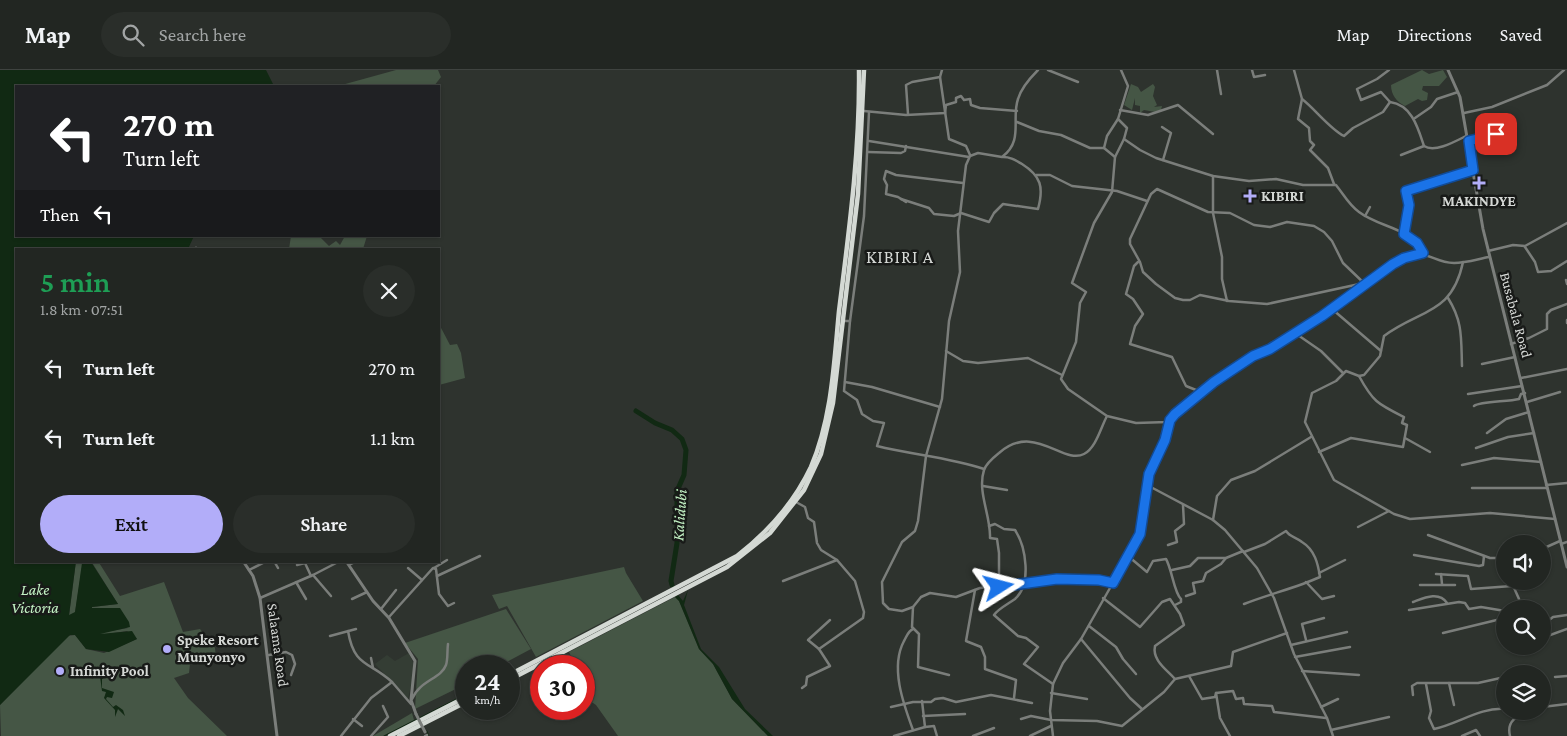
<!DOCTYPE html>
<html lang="en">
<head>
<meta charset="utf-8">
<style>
  :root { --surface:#222622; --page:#2a2e2a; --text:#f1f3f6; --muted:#a2a5a5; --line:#3f4340; --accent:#b2adf9 }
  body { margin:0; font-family:"Crimson Pro",serif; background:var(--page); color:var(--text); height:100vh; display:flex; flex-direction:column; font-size:19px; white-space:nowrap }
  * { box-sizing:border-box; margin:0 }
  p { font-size:16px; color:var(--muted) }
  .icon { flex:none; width:28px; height:28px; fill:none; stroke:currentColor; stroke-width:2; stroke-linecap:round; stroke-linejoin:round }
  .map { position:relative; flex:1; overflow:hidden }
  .side { position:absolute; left:15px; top:178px; width:425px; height:315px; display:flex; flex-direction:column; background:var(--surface); border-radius:0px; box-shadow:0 1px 4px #0004,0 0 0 1px var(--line) }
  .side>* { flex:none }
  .guide { position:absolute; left:15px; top:15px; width:425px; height:152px; border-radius:0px; box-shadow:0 1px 4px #0004,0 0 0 1px var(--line); background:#202124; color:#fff; overflow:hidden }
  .controls { position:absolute; left:1496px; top:465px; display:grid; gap:10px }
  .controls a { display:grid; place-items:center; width:55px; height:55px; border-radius:50%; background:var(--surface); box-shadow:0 1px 4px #0004,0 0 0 1px var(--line); font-size:25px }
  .speed { position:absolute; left:455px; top:585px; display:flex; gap:10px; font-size:25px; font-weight:700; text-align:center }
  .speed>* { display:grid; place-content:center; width:65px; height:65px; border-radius:50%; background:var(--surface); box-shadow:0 1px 4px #0004,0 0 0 1px var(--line); line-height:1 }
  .speed small { font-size:12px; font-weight:400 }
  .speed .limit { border:8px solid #d22; background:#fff; color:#111 }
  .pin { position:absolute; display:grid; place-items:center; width:42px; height:42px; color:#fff; margin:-21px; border-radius:10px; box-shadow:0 2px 8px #0006 }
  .me { position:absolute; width:55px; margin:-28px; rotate:81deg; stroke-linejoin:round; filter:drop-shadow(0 0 4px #0008) }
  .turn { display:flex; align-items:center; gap:18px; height:105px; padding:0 25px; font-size:22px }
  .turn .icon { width:65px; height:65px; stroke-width:2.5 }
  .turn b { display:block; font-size:35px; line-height:42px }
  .then { display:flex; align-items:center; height:48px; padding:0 25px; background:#0003; gap:10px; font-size:19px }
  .round { display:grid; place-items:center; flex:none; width:52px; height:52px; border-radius:26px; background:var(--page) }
  .overview { display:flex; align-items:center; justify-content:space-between; height:85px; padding:0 25px }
  h1 { font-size:30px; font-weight:600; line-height:38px; color:#1e9e55 }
  .cta { display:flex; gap:10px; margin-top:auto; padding:10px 25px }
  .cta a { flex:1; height:58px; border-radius:30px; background:var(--accent); color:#111; font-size:20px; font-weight:600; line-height:58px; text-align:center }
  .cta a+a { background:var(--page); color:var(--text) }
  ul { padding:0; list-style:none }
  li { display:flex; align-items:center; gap:15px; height:70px; padding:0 25px }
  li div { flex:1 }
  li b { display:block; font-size:19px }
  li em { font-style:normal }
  header { display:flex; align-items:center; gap:30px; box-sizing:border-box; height:70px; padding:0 25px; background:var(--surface); border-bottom:1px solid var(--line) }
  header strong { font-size:24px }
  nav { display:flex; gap:28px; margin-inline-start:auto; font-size:18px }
  .search { width:350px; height:45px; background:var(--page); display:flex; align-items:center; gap:12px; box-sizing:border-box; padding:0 18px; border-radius:28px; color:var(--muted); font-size:19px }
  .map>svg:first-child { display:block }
</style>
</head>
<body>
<header>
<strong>Map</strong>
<div class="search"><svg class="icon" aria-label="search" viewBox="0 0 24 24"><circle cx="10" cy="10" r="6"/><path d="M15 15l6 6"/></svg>Search here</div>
<nav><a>Map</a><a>Directions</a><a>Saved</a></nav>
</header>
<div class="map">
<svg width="1567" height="666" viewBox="0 0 1567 666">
  <rect width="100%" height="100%" fill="#2e332e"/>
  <!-- built -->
  <path fill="#343d34" d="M409,583l6,14 -7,32 -33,-35 12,-9 8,6z"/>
  <!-- green -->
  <g fill="#455645">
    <path d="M396,0h42l3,7 -7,9h-96z"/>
    <path d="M1422,0l7,4 14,-4 4,7 -8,9h-16l-1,4 6,3 -1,7 -5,1 -4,-2 -13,7c-8,-4 -14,-11 -14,-21z"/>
    <path d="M1131,14l7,3 3,5 12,-8 2,3 -2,9 4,9 -3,2 8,-1 -1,4 -6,2 -11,-2 -4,3v-7l-5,-1v-7l-3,12 -8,-5z"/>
    <path d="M291,166l29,1 9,9 7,-5 4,4 5,-9h22l-4,13h-74z"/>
    <path d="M439,254l11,21 7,-1 4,9 4,25 -26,7z"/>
    <path d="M76,491h7l-8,52 -6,3z"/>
    <path d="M91,491h7l22,35 44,-14 19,50 17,-3 15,19 1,12 -20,1 -6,3 -1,9 -15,5 14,20 39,38h-226l-1,-31 67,-69 8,-1 11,14 18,4 33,-14 -10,-8 -27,4 -1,-2 29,-5 -36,-19v-2l26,-3z"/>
    <path d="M624,497l2,6 17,28 -107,56 -29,-51 -8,3 -7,-14z"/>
    <path d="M675,527l4,4 20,48 14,15 19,35 36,37h-150l-22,-31 -12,-8v-31h-31l18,-10 -2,-4z"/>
    <path d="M506,539l25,40 -32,17h-33v18l-51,25 3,-50 -13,-16z"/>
    <path d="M412,643l2,7 -31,16h-10z"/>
  </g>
  <!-- water -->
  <g fill="#112913">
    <path d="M0,0h266l8,16h-258v150h178l-6,13h-172v312h60l-7,54 6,-3 7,-49 9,-1 27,42 -26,3v1h28l9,14 1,5 -30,7 32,-3 5,8 -28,13 -23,-3 -11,-14h-5l-70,70z"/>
    <path d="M688,520l-4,15 17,44 18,18 26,42 28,27h-5l-36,-37 -19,-35 -14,-15 -20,-48 -4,-4 3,-2 5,6z"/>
    <path d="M102,601l5,5 -5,3v9l12,4 -2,6 -5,-1 -1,2 7,8 3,-2 7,5 2,6 -7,-7 -3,8v-7l-11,-12 2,-6 -4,-1 -2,-15z"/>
  </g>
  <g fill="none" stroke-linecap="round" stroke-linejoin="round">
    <!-- stream -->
    <g stroke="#112913" stroke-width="1">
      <path d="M427,661l2,5"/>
      <path d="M384,666l82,-42"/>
    </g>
    <!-- river -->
    <path stroke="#112913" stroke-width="5" d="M636,341l19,12 17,7 10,9 4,11 -2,25 -7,16v52l-6,38 1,4"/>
    <!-- minor -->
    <g stroke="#7b7e7b" stroke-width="2.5">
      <path d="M942,0l-2,7 9,62 17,7 4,9"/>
      <path d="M1038,0c-8,8 -17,18 -20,29 -7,20 6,42 -16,58l-24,-4 -8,3 -4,9 -8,66 2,41 -11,49 -7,78 -16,57 -8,65 -3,10 -13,11 -20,40 1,21 6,6 13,2 11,-4 8,-10 9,-4 26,4 24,-9 77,-9 42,1 14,3"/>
      <path d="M1048,0l30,12"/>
      <path d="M1121,0l7,16 -10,33 9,9 -3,11 16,11 16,8 57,18 36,5 27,-2 27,6h33c8,10 13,20 23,27 21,16 52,15 64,41"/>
      <path d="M1217,0l4,24"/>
      <path d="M1252,0l2,7 11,-2"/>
      <path d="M1294,0l8,29 -4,20 11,9 1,13 4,4 -4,5 18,18 6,16"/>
      <path d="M1389,0l-12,9 -20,10 4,11 20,-8 9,10"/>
      <path d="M1302,29c13,10 28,30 42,37l9,-8 30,-16 7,-10c22,3 28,26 34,44"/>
      <path d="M1120,40l28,5 30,-10 35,29"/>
      <path d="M864,41l42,4 39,-2 1,-8 10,-3v-4l5,-2 3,4 6,-1 1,6 9,3 37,3"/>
      <path d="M1464,43l28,-6 55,-22 17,-15"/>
      <path d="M908,44l-2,-29 6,-3 28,-5"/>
      <path d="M1415,48l16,-11 6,-8 21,-7"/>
      <path d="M1017,52l22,9 22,4 29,13h14l11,9 -3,35 -18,31 -22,60 14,9 -6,11 -4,39 -15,37 7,10 39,27 29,7 31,-1 23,-21 24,-19 39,-26 37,-19 114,-79c27,-9 27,4 50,5 12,0 24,-4 35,-6"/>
      <path d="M1162,57l9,6 -8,27"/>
      <path d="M869,71l100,16"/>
      <path d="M1469,71l27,-7"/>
      <path d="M1104,78l3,-12 11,-17"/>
      <path d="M868,82l33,1 4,-2 1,-5"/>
      <path d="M1401,85l23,-9c11,7 32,-5 42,-10"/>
      <path d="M1115,87l9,-18"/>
      <path d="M1036,105h14l22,11 45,5 30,10"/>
      <path d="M1213,106v37l9,44v22l5,22"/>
      <path d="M901,129l28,9 5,6 20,2 7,-3 28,9 5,-9 9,-9 35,5c6,-22 3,-33 -16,-45 -7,-4 -11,-7 -19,-7"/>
      <path d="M906,132l-8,-5 -12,-3 1,-9 -3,-6 2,-8 10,4 67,8"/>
      <path d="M1365,146l5,-9"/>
      <path d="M1404,164l5,-29 -3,-14 67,-21"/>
      <path d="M1525,177l10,15 3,10 13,-1 16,-10"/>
      <path d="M1488,181l25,-6 12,1 42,-23"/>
      <path d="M1138,192l-4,4 -8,28 7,5 10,15 -8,12 -5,18 42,13 14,29 15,6"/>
      <path d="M1463,192c-11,53 -43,47 -79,74l-4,20 -16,19 -5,1 -13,-5 -10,10 -24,12 -7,29 29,58 60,34 16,5 80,-6 65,6"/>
      <path d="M1566,210l1,4"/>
      <path d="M1364,213l-97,21 -38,-3 -29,-6 -10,5h-7l-8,-2 -19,-14 -13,-12 -3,-10 -10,-18v-5l21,-45 6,-5 51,23 22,1 24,12 16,2 17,-5 27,4 10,6 8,9 11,22 23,22"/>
      <path d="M1448,228c15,24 13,40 14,68"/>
      <path d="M1332,239l49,42"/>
      <path d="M1567,250v3"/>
      <path d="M844,251h6l-6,70 13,9 5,14 11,7 11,2 -7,23c36,9 72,11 107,23"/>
      <path d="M850,251l14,-105 5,-104"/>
      <path d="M1295,263l26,18 22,22"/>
      <path d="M1511,274l18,-6 18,-9v-15l4,-4 16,-6"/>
      <path d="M946,281l17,10 15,2 50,-5 34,17"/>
      <path d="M1482,294l33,-7"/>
      <path d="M1521,308l46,-9"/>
      <path d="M845,312l27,5 68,20"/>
      <path d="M1468,324l54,-8"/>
      <path d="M1527,332l33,-10"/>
      <path d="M1474,336c7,-5 34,-4 45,-7l2,-5 4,-1"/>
      <path d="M1487,363l19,-14 23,-7"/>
      <path d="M1405,368l25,14"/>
      <path d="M1476,378l32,-11 26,-4"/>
      <path d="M1319,382l32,-14 52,9 4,-22 -5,-2 2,-6c-26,-13 -31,-15 -45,-41"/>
      <path d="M1462,395l32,-7 47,4"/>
      <path d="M1147,415l66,35 12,10 32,38 17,30 20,56 33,64 6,18"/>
      <path d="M1546,415l21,-2"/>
      <path d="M983,416l24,4"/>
      <path d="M1472,418h75"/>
      <path d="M796,432l9,5 3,11 6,4 3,21 4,7 16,10 18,21 9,31 -1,6 -44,31"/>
      <path d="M1213,450l4,-24 14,-16 24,-9 56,-34"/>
      <path d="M989,456l6,-2 9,5 11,1c11,17 17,54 0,69 -7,5 -17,10 -21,16l24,21 8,2 12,9 -14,17 29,20"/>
      <path d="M1358,457l31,-16"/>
      <path d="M1428,465l62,23h15"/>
      <path d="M1561,474l6,-2"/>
      <path d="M1168,475l9,-3 -2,-11 9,-7 -1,-19"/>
      <path d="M1542,479l18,-8"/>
      <path d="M1414,485l65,11 4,-1 1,-9"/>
      <path d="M1128,486l19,16 6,-11 13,-2c6,10 8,34 15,40v3l-6,3"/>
      <path d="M274,491l4,7"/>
      <path d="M297,495l8,-2 6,13"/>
      <path d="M349,495l8,-4"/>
      <path d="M408,498l14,12"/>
      <path d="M434,498l13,-8"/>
      <path d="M249,500l18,-9"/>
      <path d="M1172,500l18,-4 8,-8h28l17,-7"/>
      <path d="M1319,503l26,-13"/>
      <path d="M1436,504l32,2 3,13 41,-3"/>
      <path d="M1441,504l1,10"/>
      <path d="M313,505l18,21"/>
      <path d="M437,506l43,-20"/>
      <path d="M783,511l54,-21"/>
      <path d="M1511,511l8,18 1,10"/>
      <path d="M296,512l10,17"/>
      <path d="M1306,512l16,17 12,-3"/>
      <path d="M1420,515h35"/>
      <path d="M999,517v-34l-2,-14 -7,-1c1,-22 -13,-46 -6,-68 2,-6 10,-13 15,-17 35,-31 64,12 85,1 12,-6 17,-27 23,-38"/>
      <path d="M975,520l-9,51 15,6 4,10v12l31,11 -2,18"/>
      <path d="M1186,526l9,-3 -2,-10 10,-2 3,-8 15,-9 5,-6"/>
      <path d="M260,528l53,-23 27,-14"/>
      <path d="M1103,528l37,29 22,-25 8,-3 10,15 4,11 -29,21c-3,14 11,23 20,33"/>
      <path d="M352,529l15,-7"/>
      <path d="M1413,532c11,-4 26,-11 34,1"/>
      <path d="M1244,534c25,-10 52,-16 76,-27 -2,-13 -5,-27 -18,-35 -6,-5 -12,-5 -16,-11l-21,13 -21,8"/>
      <path d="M913,537l-1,20 7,7 -1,33 31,8"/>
      <path d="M381,539l15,-19"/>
      <path d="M1409,540l50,-8 6,1 4,6 12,-2 24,4"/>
      <path d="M389,547l44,-49 3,1 3,25 9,12 6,-3"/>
      <path d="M1548,551l5,-4 14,-2"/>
      <path d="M1089,556l27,21 7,12 13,15"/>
      <path d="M348,561c6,36 21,30 44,51"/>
      <path d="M1443,563l62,-15"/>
      <path d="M330,566l26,-7"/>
      <path d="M1542,568l25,-9"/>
      <path d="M1081,569l49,59 12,11"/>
      <path d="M1306,570l-4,-16 22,-6"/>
      <path d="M1291,575l56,-13"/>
      <path d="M1514,582l10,-6"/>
      <path d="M269,585l17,-3 6,3 3,9 -4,11"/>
      <path d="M1295,587l55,-10"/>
      <path d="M371,588l2,10"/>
      <path d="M1302,601l57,4"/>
      <path d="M1189,606l13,23 13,-2 1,-4 4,25 10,18"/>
      <path d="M1555,607l12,-1"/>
      <path d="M1449,613l5,22"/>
      <path d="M1426,614l5,27 -2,7 5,11c24,-5 46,-22 71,-20"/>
      <path d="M802,618l4,-3 1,-8 23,-11 -11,-17 -11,-9 22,-20"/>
      <path d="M1051,623l36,6"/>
      <path d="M1216,623l17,-2 3,8 7,-1 1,6 28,2 2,6 52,6"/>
      <path d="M1413,625l-1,-9 5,-3h61l27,-6"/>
      <path d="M412,629c8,-19 29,-20 34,-34 2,-6 1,-14 2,-21"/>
      <path d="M922,631l3,26 9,-1 3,10"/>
      <path d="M891,637l22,-5h18l4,-3 8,-1 13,4 35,-7 41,8"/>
      <path d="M1321,637l17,-8"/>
      <path d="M1542,637l25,-3"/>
      <path d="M1513,641l2,7"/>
      <path d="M923,646l42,-2"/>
      <path d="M353,649l9,7"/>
      <path d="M1021,649l10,-3 20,4 46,1 25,5 42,-34 11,-13 56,-13 2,-14 54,-19"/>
      <path d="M913,660c-10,-27 -23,-63 -9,-89 3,-5 4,-10 9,-12"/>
      <path d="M1331,660l58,-13"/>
      <path d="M341,666l30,-38 21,-16 19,22"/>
      <path d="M371,666l17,-19 -5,-11"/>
      <path d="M425,666l2,-1"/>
      <path d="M894,666l31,-9"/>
      <path d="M973,666l21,-8"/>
      <path d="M1030,666l21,-10"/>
      <path d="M1053,666l-3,-25 3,-27 10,-21 18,-24 58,-102 10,-63 13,-27 9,-27"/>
      <path d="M1462,666l14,-6 4,6"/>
      <path d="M1510,666c-4,-16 8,-20 20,-25"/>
    </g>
    <!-- tertiary -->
    <g stroke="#7b7e7b" stroke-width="3">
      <path d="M1448,0l12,27 23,132 84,338"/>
      <path d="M196,178v1"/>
      <path d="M243,491l10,15 7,22 17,138"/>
      <path d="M346,491l27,40 16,17 26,43 -4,39 5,14"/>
    </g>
    <!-- trunk -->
    <g stroke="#d4d9d4" stroke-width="4.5">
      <path d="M509,605l228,-119c31,-24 57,-53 74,-89 21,-49 23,-104 28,-156 10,-80 21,-160 20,-241"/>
      <path d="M509,610l218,-113 43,-34 34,-43 17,-36 12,-51 25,-209 6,-124"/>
      <path d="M390,666l76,-39"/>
      <path d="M399,666l67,-34"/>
    </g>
    <!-- tertiary-bridge -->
    <path stroke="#7b7e7b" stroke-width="3" d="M416,644l9,18"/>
  </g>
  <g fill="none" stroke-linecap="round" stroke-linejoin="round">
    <defs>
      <path id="route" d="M999,517l58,-8 42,1 14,3 27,-49 9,-60 16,-34 5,-20 5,-6 39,-32 39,-26 17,-7 52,-33 71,-52 11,-6 19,-5 -6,-10 -13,-9 5,-29 -3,-14 67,-21 -4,-29 27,-7"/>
    </defs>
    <!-- route casing -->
    <use href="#route" stroke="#114b97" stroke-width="12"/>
    <!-- route -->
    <use href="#route" stroke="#1a73e8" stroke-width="9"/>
  </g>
  <!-- markers -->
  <g fill="#b2adf9" stroke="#181a18" stroke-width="2">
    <path d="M1476.5 105.5h5v5h5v5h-5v5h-5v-5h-5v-5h5z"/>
    <path d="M1247.5 118.5h5v5h5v5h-5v5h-5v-5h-5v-5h5z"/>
    <circle cx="167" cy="579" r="5"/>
    <circle cx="60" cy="601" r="5"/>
  </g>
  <g text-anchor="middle" stroke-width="5" stroke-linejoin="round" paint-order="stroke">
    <!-- poi labels -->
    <g font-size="15" font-weight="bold" fill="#d5d8d5" stroke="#181a18" text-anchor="start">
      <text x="1261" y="131">KIBIRI</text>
      <text x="1479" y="136" text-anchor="middle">MAKINDYE</text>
      <text x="177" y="575">Speke Resort<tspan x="177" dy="17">Munyonyo</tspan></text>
      <text x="70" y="606">Infinity Pool</text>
    </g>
    <!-- street labels -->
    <g font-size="15" fill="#d5d8d5" stroke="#181a18">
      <text transform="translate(1516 245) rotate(75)" y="5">Busabala Road</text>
      <text transform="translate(278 575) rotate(82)" y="5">Salaama Road</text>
    </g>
    <!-- water labels -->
    <g font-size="16" font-style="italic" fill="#c3f2c4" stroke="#181a18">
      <text transform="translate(679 445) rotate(-86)" y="6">Kalidubi</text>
      <text x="35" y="525">Lake<tspan x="35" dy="18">Victoria</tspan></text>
    </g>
    <!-- quarter labels -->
    <g font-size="18" letter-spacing="1" fill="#d5d8d5" stroke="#181a18">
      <text x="900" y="193">KIBIRI A</text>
    </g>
  </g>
</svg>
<div class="controls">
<a><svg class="icon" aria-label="sound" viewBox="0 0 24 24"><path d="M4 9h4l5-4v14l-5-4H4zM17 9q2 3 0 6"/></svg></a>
<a><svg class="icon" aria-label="search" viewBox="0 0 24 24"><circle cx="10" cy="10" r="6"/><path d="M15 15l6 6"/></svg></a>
<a><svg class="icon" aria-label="layers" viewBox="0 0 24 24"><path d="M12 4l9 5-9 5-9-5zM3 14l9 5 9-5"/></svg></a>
</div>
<div class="speed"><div>24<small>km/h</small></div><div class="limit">30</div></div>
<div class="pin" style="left:1496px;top:64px;background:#d93025"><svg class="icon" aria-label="arrive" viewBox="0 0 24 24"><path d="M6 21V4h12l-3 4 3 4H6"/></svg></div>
<svg class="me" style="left:999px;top:517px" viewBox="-20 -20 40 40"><path d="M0-17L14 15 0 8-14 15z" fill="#1a73e8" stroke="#fff" stroke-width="4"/></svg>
<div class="guide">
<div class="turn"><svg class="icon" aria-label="left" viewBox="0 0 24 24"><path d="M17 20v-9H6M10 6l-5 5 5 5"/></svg><div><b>270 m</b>Turn left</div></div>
<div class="then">Then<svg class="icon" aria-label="left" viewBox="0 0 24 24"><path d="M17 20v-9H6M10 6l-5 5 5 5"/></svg></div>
</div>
<section class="side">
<div class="overview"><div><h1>5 min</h1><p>1.8 km · 07:51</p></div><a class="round"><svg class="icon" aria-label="close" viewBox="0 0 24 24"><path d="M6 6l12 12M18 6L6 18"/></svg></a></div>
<ul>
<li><svg class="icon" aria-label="left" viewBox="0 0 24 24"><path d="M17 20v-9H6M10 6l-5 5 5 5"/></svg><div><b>Turn left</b></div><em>270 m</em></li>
<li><svg class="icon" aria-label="left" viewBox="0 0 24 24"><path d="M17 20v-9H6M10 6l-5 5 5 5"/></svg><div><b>Turn left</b></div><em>1.1 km</em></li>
</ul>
<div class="cta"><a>Exit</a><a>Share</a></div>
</section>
</div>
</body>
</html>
